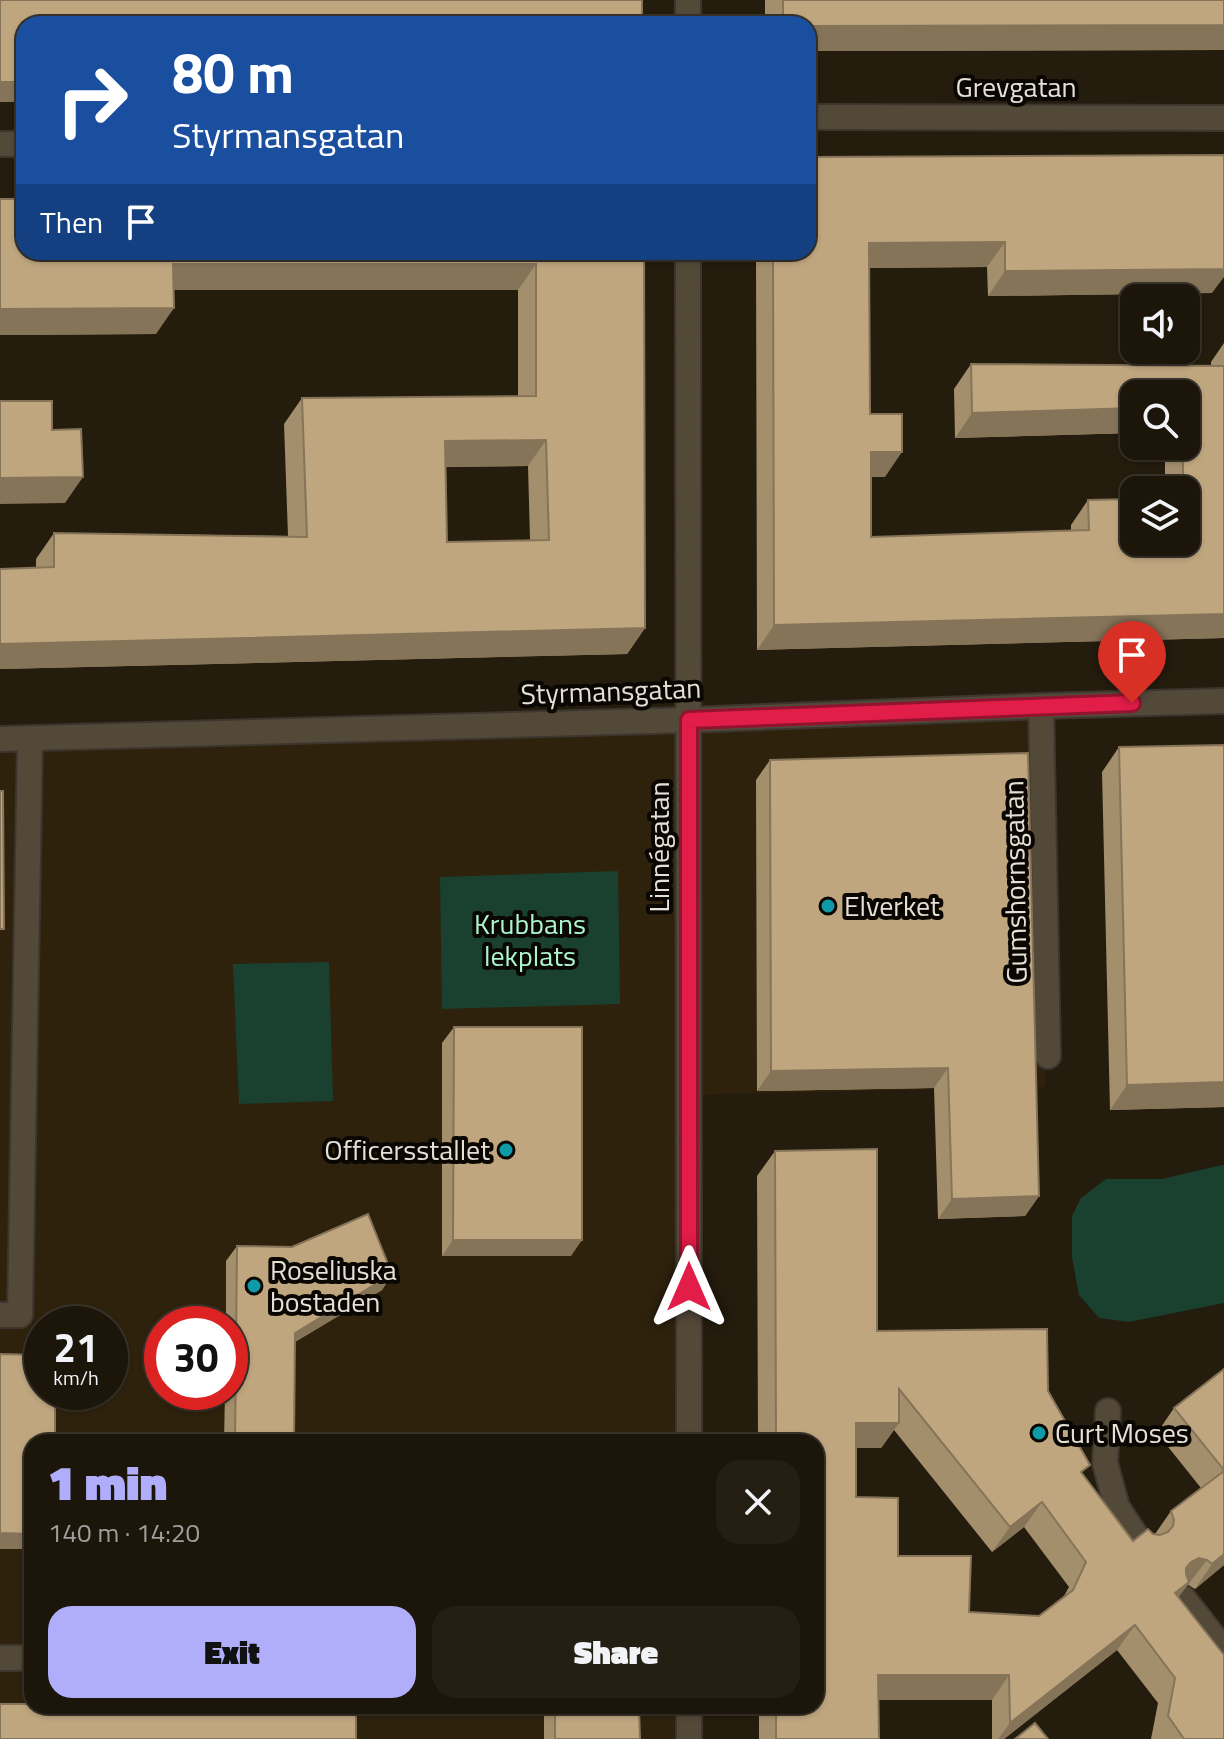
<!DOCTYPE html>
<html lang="en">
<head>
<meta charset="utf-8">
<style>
  :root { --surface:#1b150a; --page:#241e13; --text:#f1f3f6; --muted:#a09f9c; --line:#39342b; --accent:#b0aefa }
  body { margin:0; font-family:"Titillium Web",sans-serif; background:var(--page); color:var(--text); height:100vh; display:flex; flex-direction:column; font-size:30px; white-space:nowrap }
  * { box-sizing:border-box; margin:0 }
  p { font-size:26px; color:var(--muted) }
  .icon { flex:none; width:44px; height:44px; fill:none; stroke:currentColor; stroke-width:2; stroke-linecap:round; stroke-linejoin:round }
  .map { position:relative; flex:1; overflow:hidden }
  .drawer { position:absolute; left:24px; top:1434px; width:800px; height:280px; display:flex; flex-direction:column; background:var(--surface); border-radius:24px; box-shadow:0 2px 6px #0004,0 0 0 2px var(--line) }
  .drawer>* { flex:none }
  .banner { position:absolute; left:16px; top:16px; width:800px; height:244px; border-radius:24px; box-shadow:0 2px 6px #0004,0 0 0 2px var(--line); background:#1a4fa0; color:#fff; overflow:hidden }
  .buttons { position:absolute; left:1120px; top:284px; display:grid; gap:16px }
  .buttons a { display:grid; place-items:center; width:80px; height:80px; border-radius:16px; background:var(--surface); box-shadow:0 2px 6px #0004,0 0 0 2px var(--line); font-size:40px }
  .speed { position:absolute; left:24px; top:1306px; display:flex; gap:16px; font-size:40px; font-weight:700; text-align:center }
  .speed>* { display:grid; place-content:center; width:104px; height:104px; border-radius:50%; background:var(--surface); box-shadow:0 2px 6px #0004,0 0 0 2px var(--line); line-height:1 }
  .speed small { font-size:20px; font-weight:400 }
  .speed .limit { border:12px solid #d22; background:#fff; color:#111 }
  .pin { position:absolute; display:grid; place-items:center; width:68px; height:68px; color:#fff; margin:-82px -34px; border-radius:50% 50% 50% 0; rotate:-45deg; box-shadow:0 0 8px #0007 }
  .pin .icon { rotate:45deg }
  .me { position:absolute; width:88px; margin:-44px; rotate:0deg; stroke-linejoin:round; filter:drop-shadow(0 0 6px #0008) }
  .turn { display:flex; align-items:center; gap:28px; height:168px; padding:0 24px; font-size:36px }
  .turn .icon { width:104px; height:104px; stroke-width:2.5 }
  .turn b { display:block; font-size:56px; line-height:68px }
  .then { display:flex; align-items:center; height:76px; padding:0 24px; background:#0003; gap:16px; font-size:30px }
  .round { display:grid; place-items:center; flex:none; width:84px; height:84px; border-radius:24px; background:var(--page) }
  .head { display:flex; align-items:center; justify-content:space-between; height:136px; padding:0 24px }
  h1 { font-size:48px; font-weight:800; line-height:60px; color:var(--accent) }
  .action { display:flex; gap:16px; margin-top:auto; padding:16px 24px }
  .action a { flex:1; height:92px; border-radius:24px; background:var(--accent); color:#111; font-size:32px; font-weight:800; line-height:92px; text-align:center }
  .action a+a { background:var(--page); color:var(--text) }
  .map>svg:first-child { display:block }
</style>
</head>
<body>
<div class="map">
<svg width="1224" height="1739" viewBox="0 0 1224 1739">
  <rect width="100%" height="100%" fill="#241c0d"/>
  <!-- built -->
  <path fill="#2e220d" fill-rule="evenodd" d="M1037,715l8,372 -357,8 3,347h-659v264h662v33h-694v-998zM42,1324h68v68h-68zM162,1324h68v68h-68z"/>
  <!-- green -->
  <g fill="#1a402f">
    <path d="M618,871l2,133 -178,5 -2,-132z"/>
    <path d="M329,962l4,139 -94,3 -6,-140z"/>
    <path d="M1222,1165h2v138l-95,19 -30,-4 -20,-23 -7,-38v-41l9,-18 25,-19h56z"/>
  </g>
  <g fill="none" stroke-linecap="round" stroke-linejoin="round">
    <defs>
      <g id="service">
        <path d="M0,1315h20l10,-576"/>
        <path d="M0,1658h32"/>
      </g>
      <g id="minor">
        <path d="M688,24v-24"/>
        <path d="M808,117l416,1"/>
        <path d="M0,144h24"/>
        <path d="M688,252l1,1190"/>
        <path d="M1041,706l7,350"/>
        <path d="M0,739l689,-19 352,-14 183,-5"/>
        <path d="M1108,1411l-3,52 12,44 25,38"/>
        <path d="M1183,1598l41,52"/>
        <path d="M689,1706v33"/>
      </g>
    </defs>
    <!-- service casing -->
    <use href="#service" stroke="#3d362f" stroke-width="28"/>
    <!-- minor casing -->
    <use href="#minor" stroke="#3d362f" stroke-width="28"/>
    <!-- service -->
    <use href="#service" stroke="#534939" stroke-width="24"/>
    <!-- minor -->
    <use href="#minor" stroke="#534939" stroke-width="24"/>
  </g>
  <!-- wall -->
  <g fill="#a48f6d" fill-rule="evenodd">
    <path d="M765,0h459v50l-416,1v-27h-43z"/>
    <path d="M1224,155l-12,138 -224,3 -1,-29 -118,1 1,146 15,63h-14v60l200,-7v-5l17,-25 98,42v-52h-21v-44h21v-52h-52v39l-179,5 -1,-49 17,-25 240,2v-4l13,-19v295l-467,12 -1,-398h52z"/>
    <path d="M0,199l644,53 1,376 -18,26 -627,15v-100l36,-1v-9l18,-26 234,3 -4,-112 18,-26 216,-2v-106h-344l-18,44 -156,1zM528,466l2,74 -83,2 -1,-75z"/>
    <path d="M1119,747l105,360 -114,3 -8,-338z"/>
    <path d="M770,760l269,436 -14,20 -87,3 -4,-131 -177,3 -1,-311z"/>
    <path d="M454,1027l117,229h-129v-213z"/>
    <path d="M775,1151l102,180 206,144 50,66 22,-7 16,-23 30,-23 -44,-55 17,-25 50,-39v196l-29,24 -8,-5 -9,13 46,142h-73l7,-36 -41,-53 -113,89h-12v-39h-114l1,39h-120v-33h57v-264h-58l-1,-266zM894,1430l98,122 32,-25 45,60 -5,9 -25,20 -70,-4 -71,-56 -42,-59v-49h25z"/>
    <path d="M237,1246l155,28 -10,16 -87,52 -1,100h-70l1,-50h5v-68h-4v-63z"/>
    <path d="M544,1706h95l1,33h-96z"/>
  </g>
  <!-- shaded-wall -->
  <g fill="#867459">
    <path d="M1224,25v25l-416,1v-25z"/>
    <rect x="0" y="82" width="24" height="20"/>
    <path d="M1005,242l-18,25 -135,1 17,-25z"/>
    <path d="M173,264h363l-18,26h-363z"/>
    <path d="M1224,269v8l-12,16 -224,3 17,-25z"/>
    <path d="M174,308l-18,26 -156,1v-26z"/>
    <path d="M1134,408v25l-179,5 17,-25z"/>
    <path d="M546,440l-18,26 -101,1 18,-26z"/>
    <path d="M871,452h31l-17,25h-32z"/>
    <path d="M83,477l-18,26 -65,1v-26z"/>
    <path d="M1224,614v24l-467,12 17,-25z"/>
    <path d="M645,628l-18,26 -627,15v-25z"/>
    <path d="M948,1068l-14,20 -177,3 14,-20z"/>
    <path d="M1224,1082v25l-114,3 17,-25z"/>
    <path d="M1039,1196l-14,20 -87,3 14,-20z"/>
    <path d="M453,1240h129l-11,16h-129z"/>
    <path d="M392,1274l-10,16 -98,58 11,-15z"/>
    <path d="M856,1423h43l-18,25h-42z"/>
    <path d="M1042,1502l-18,25 -32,25 18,-25z"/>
    <path d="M0,1533l32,1v15h-32z"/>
    <path d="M1224,1554v11l-29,24 17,-25z"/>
    <path d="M1199,1558l8,2 -36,47 2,-20 18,-25z"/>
    <path d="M1135,1625l-18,25 -113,89h-6l12,-16z"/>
    <path d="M878,1675h131l-17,25h-131z"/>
  </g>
  <!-- building -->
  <g fill="#bfa67f" stroke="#867459" stroke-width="2" fill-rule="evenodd">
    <path d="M0,0h642v24h-618v58h-24z"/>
    <path d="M783,0h441v25l-416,1v-2h-25z"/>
    <path d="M1224,155v114l-219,2v-29l-136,1 1,171h32v38h-31v85l218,-7 -1,-30 46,-1v43h52v-52h-3v-44h3v-52h-52v14l-162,5 -1,-49 253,2v248l-450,11 -1,-373h35v-95z"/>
    <path d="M0,199h24v53h620l1,376 -645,16v-75l54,-2v-34l253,4 -5,-139 234,-2v-132h-363l1,44 -174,1zM546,440l3,100 -102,2 -2,-101z"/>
    <path d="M0,401h52v29l29,-1 2,48 -83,1z"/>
    <path d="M1224,745v337l-97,3 -8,-338z"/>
    <path d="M1028,753l11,443 -87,3 -4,-131 -177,3 -1,-311z"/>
    <path d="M0,791h3l1,138h-4z"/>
    <path d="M454,1027h128v213h-129z"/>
    <path d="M877,1149v182l170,-2 1,62 42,74 -9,7 52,69 15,-12 5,5 7,1 8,-3 5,-6 1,-6 -3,-9 53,-40v83l-12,10 -5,-4 -8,-2 -8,4 -5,6v6l3,8 -14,11 49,62v84h-40l-16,-23 7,-38 -40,-53 -125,98 -1,-48h-131l1,64h-103v-33h40v-264h-40l-1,-291zM899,1389l111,138 32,-25 44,60 -13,28 -34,26 -70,-4 2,-56h-73v-58l-42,-1v-74h43z"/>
    <path d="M368,1214l24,60 -97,59 -1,109h-59l2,-196 55,1z"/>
    <path d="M0,1354l42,1v37h13v50h-23v92l-32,-1z"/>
    <path d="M1224,1369v101l-50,-62z"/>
    <path d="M0,1704h32v2h324v33h-356z"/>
    <path d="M555,1706h84l1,33h-85z"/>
    <path d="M1035,1723l13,16h-33z"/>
  </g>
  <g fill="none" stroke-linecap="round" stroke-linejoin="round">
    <defs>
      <path id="route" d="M689,1287v-567l443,-17"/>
    </defs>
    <!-- route casing -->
    <use href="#route" stroke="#92132f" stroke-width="20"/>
    <!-- route -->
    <use href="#route" stroke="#e11d48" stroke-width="14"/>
  </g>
  <!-- markers -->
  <g fill="#0f9aa8" stroke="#0a0703" stroke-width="3">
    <circle cx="828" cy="906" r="8"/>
    <circle cx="506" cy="1150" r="8"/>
    <circle cx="254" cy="1286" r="8"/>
    <circle cx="1039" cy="1433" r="8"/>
  </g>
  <g text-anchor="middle" stroke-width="8" stroke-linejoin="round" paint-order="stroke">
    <!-- street labels -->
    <g font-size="28" fill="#e6dfd6" stroke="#0a0703">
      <text x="1016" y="97">Grevgatan</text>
      <text transform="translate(611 691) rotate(-2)" y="10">Styrmansgatan</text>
      <text transform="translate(659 847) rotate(-90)" y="10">Linnégatan</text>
      <text transform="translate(1015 882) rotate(-91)" y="10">Gumshornsgatan</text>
    </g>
    <!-- poi labels -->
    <g font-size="28" fill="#e6dfd6" stroke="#0a0703" text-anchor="start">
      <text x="844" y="916">Elverket</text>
      <text x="490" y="1160" text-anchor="end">Officersstallet</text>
      <text x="270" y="1280">Roseliuska<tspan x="270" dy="32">bostaden</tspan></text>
      <text x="1055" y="1443">Curt Moses</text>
    </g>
    <!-- park labels -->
    <g font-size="28" fill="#abf5cf" stroke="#0a0703">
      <text x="530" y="934">Krubbans<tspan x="530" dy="32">lekplats</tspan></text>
    </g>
  </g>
</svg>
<div class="buttons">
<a><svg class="icon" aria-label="sound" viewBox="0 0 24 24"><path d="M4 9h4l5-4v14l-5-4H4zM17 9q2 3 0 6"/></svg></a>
<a><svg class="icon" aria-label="search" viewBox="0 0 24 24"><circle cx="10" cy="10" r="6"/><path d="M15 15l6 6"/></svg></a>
<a><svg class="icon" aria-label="layers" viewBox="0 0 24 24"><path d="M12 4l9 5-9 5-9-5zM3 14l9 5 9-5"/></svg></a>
</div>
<div class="speed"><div>21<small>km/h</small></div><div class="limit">30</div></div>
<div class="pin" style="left:1132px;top:703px;background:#d93025"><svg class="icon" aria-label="arrive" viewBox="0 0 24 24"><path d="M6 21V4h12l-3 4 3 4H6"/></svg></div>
<svg class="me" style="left:689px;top:1287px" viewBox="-20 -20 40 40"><path d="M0-17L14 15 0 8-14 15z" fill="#e11d48" stroke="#fff" stroke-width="4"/></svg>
<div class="banner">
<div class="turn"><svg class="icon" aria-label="right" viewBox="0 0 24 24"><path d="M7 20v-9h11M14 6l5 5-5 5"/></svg><div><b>80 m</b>Styrmansgatan</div></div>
<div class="then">Then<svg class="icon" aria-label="arrive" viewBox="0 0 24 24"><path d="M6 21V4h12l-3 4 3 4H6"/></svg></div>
</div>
<section class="drawer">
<div class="head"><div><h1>1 min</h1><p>140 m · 14:20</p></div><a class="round"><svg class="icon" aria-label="close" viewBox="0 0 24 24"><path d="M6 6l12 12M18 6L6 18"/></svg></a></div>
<div class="action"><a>Exit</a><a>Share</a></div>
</section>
</div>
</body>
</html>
